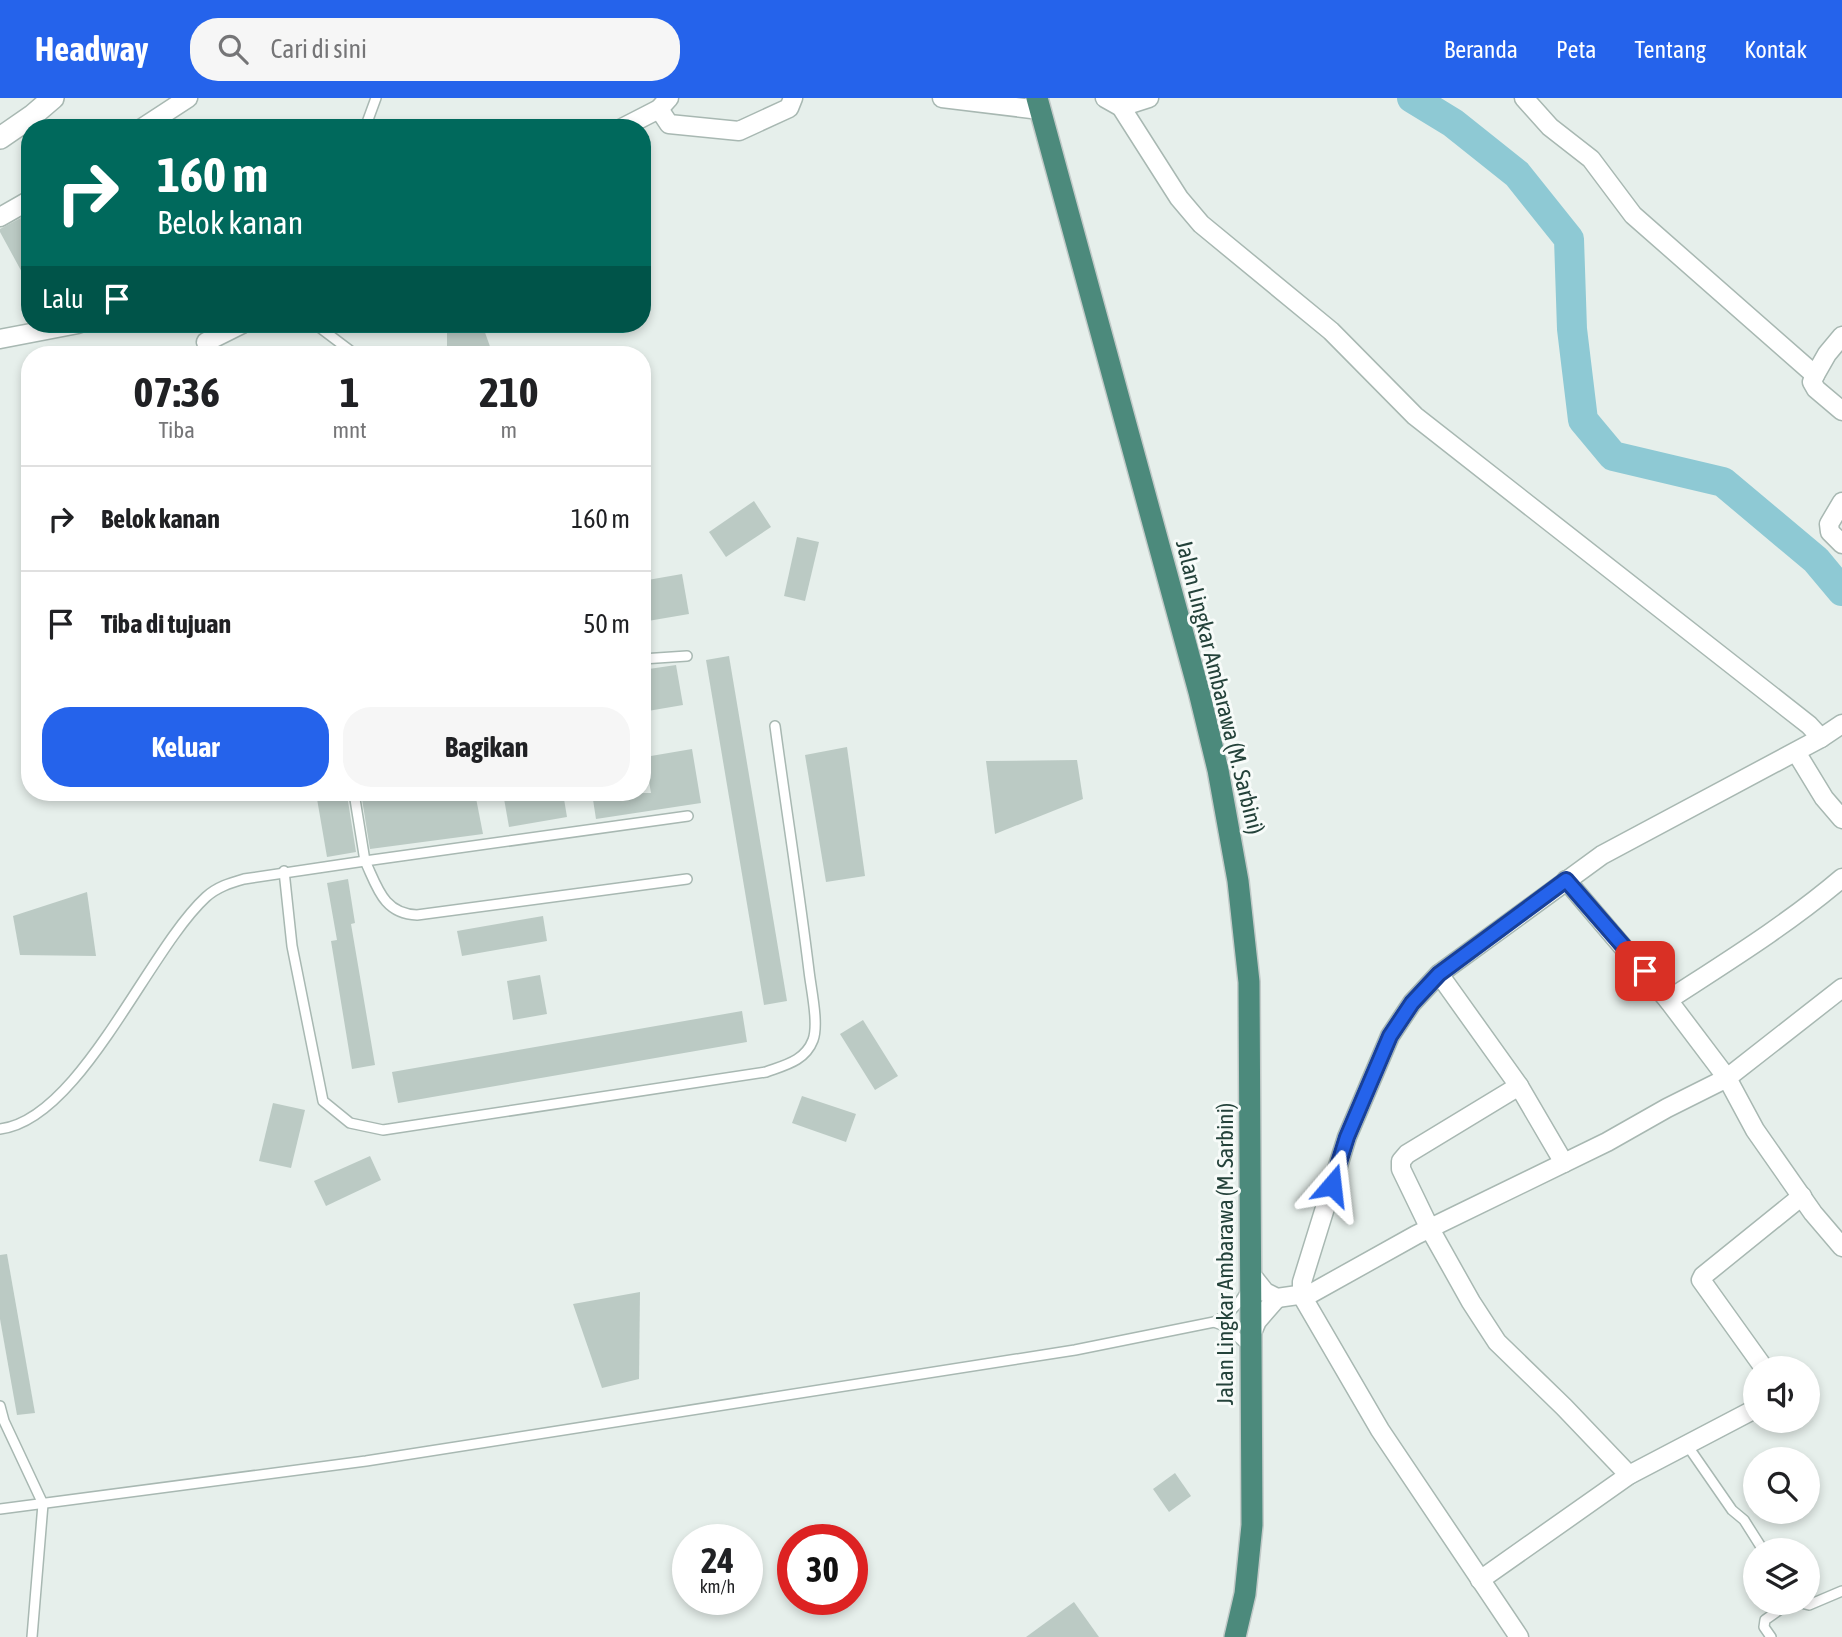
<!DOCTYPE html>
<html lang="id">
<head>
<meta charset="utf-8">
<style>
  :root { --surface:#fff; --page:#f6f6f6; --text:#202124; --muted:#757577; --line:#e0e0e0; --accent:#2563eb }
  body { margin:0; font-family:"Asap Condensed",sans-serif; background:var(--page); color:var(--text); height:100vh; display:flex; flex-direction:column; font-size:26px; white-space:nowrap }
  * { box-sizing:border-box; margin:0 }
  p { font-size:23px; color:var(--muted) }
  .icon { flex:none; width:38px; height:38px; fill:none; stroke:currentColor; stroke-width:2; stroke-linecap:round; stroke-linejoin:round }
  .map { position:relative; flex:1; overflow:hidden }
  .sheet { position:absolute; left:21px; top:248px; width:630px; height:455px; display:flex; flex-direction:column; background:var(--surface); border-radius:28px; box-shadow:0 4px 10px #0003 }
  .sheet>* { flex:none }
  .guide { position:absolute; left:21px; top:21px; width:630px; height:214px; border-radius:28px; box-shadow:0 4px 10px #0003; background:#00695c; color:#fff; overflow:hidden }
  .tools { position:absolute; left:1743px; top:1258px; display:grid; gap:14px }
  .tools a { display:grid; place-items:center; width:77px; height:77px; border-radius:50%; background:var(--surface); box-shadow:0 4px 10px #0003; font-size:35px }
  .speed { position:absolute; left:672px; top:1426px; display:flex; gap:14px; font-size:35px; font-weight:700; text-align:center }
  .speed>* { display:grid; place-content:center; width:91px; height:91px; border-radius:50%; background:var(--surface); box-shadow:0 4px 10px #0003; line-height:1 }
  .speed small { font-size:18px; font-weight:400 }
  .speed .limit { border:10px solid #d22; background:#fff; color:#111 }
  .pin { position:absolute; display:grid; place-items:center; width:60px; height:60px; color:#fff; margin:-30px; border-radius:14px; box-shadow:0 4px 10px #0006 }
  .me { position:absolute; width:77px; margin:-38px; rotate:17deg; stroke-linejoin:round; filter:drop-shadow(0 0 5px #0008) }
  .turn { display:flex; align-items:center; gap:24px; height:147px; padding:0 21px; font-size:32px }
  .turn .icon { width:91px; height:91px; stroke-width:2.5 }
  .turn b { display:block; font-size:49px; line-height:60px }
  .then { display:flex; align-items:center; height:66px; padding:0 21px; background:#0003; gap:14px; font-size:26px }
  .eta { display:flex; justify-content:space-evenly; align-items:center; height:119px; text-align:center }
  .eta b { font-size:42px; font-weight:700; line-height:49px }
  .button { display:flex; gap:14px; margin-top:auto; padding:14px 21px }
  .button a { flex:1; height:80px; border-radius:28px; background:var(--accent); color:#fff; font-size:28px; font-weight:700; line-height:80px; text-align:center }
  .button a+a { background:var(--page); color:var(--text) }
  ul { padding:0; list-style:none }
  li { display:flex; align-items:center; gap:21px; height:105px; padding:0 21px; border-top:2px solid var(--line) }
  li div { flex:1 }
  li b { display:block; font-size:26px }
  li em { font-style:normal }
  header { display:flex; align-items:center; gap:42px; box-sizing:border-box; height:98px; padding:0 35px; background:var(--accent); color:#fff }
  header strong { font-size:33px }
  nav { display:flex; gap:38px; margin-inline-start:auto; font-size:24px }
  .search { width:490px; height:63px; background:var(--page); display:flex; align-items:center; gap:18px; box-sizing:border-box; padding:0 24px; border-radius:28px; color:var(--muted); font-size:26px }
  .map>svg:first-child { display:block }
</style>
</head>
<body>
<header>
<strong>Headway</strong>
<div class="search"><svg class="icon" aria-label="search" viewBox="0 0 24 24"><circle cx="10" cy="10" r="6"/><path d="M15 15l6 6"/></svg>Cari di sini</div>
<nav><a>Beranda</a><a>Peta</a><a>Tentang</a><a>Kontak</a></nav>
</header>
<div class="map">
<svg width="1842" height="1539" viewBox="0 0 1842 1539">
  <rect width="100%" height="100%" fill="#e6efeb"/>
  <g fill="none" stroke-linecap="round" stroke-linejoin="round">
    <!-- river -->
    <path stroke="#8ec9d4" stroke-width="30" d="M1412,0l41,25 64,51 52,65 3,90 11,91 30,36 110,26 93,78 26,31"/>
  </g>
  <!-- building -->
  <g fill="#bbcac4">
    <path d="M30,115v23l-6,3 6,10v38l-30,-55v-3z"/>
    <path d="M455,226h27l11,31h-46v-30z"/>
    <path d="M754,403l17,26 -45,30 -17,-25z"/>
    <path d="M797,439l22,5 -14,59 -21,-5z"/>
    <path d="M682,476l7,40 -47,8v-41z"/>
    <path d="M729,558l58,345 -23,4 -58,-345z"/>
    <path d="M676,567l7,40 -41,7v-42z"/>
    <path d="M847,649l18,129 -39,6 -21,-127z"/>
    <path d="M692,651l9,54 -105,16 -4,-26h59l-6,-36z"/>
    <path d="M1077,662l6,39 -88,35 -9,-73z"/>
    <path d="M316,695h28l2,8h2l8,51 -29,5z"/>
    <path d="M396,695h79l8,41 -113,15 -8,-50z"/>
    <path d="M503,695h60l4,24 -58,10z"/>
    <path d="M348,781l7,44 -4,1 24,141 -23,4 -21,-128 6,-1 -10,-57z"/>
    <path d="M87,794l9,64 -76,-1 -7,-39z"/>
    <path d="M543,818l4,25 -85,15 -5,-25z"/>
    <path d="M540,877l7,39 -34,6 -6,-39z"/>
    <path d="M742,913l5,31 -349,61 -6,-31z"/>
    <path d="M863,922l35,56 -23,14 -35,-56z"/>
    <path d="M802,998l54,18 -10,28 -54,-19z"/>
    <path d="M273,1005l32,7 -14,58 -32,-7z"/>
    <path d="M370,1058l11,24 -55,26 -12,-25z"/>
    <path d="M7,1156l28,159 -18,2 -17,-96v-64z"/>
    <path d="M640,1194l-1,87 -37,9 -29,-84z"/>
    <path d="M1175,1375l16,23 -22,16 -16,-23z"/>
    <path d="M1074,1504l25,35h-73z"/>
  </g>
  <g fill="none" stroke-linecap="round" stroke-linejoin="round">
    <defs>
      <g id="service">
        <path d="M365,30l11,-30"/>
        <path d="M315,226l41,31"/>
        <path d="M642,561l45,-3"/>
        <path d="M284,773l8,75 31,155 27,22 33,7 383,-58c19,-7 39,-11 47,-32 6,-16 -2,-51 -4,-69 -10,-82 -23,-163 -34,-245"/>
        <path d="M687,781l-270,36c-34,-1 -40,-29 -52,-54l323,-45"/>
        <path d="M0,1031c80,-9 148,-179 206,-232 11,-10 24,-14 38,-18l121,-18 -11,-68"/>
        <path d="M1245,1195c-8,14 -17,22 -31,29l13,5 19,18"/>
        <path d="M0,1308l4,15 39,83 -11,133"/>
        <path d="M1687,1347l45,65 12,10 19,30"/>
        <path d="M0,1411l366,-48 709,-111 139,-28"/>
        <path d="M1801,1505l8,2 33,-14"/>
        <path d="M1771,1539l-7,-10 1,-7 24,-17"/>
      </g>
      <g id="minor">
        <path d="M942,0l98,12"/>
        <path d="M1105,0l16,9 58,91 22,26 130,107 84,85 394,309 12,13 -219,117 -163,119 -27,29 -22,33 -43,101 -45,145v14l78,134 139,207"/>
        <path d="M1524,0l26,29 41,32 42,56 182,160 -3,7 4,7 26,22"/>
        <path d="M1121,9l28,-9"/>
        <path d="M659,11l10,15 70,7 50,-23 4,-10"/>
        <path d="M142,30l46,-30"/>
        <path d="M622,30l37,-19 10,-11"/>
        <path d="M0,119l30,-17"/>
        <path d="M0,241l78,-15"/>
        <path d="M206,244l36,-18"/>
        <path d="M1815,277l12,-21 15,-18"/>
        <path d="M1842,404l-13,22 1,8 12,12"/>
        <path d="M1821,640l21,-14"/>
        <path d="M1796,654l28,46 18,21"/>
        <path d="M1566,782l102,120 59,78 28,52 58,83 29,34"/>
        <path d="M1439,876l80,112 45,77"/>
        <path d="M1668,902c60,-39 120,-76 174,-122"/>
        <path d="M1519,988l-112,68 -6,7v8l29,60 41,73 26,40 67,65 65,68"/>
        <path d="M1250,1175l15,19 12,6 35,-5 104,-58 191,-93 60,-34 60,-30 115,-90"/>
        <path d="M1251,1237l6,-14 20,-23"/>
        <path d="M1764,1270l-63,-88 2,-4 99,-80"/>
        <path d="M1480,1482l149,-105 126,-66"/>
      </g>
      <path id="tertiary" d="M0,40l32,-22 21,-18"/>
      <path id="trunk" d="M1037,0l162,594 19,78 20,111 11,101 3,543 -7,69 -10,43"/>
    </defs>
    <!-- service casing -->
    <use href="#service" stroke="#a8b8b2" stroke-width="12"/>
    <!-- minor casing -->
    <use href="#minor" stroke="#a8b8b2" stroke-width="21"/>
    <!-- tertiary casing -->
    <use href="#tertiary" stroke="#a8b8b2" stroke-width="24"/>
    <!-- trunk casing -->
    <use href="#trunk" stroke="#c2cac8" stroke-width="24"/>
    <!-- service -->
    <use href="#service" stroke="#fff" stroke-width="9"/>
    <!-- minor -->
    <use href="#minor" stroke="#fff" stroke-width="18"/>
    <!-- tertiary -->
    <use href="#tertiary" stroke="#fff" stroke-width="21"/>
    <!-- trunk -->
    <use href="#trunk" stroke="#4c8a7c" stroke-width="21"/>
  </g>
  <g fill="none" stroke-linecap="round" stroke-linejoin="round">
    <defs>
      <path id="route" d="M1332,1087l15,-48 43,-101 22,-33 27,-29 127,-94 79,91"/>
    </defs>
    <!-- route casing -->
    <use href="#route" stroke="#184099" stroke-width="18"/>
    <!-- route -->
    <use href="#route" stroke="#2563eb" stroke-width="12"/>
  </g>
  <g text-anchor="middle" stroke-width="6" stroke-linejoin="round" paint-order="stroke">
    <!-- street labels -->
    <g font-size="23" fill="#24423a" stroke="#f7fbf9">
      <text transform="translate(1220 589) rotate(76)" y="8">Jalan Lingkar Ambarawa (M. Sarbini)</text>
      <text transform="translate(1225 1156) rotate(-90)" y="8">Jalan Lingkar Ambarawa (M. Sarbini)</text>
    </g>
  </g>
</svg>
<div class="tools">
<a><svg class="icon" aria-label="sound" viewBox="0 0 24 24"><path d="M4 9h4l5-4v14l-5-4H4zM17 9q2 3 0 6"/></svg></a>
<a><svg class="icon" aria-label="search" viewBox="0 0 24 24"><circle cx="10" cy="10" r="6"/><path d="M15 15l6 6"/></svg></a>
<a><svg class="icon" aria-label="layers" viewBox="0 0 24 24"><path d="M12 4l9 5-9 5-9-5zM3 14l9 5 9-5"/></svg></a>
</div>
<div class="speed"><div>24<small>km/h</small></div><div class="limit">30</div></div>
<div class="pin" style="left:1645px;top:873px;background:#d93025"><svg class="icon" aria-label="arrive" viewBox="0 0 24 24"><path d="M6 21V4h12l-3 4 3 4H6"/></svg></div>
<svg class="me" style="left:1332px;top:1087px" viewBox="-20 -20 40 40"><path d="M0-17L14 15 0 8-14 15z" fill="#2563eb" stroke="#fff" stroke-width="4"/></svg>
<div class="guide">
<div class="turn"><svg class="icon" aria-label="right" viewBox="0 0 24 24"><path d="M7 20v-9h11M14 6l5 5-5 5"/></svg><div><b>160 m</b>Belok kanan</div></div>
<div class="then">Lalu<svg class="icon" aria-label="arrive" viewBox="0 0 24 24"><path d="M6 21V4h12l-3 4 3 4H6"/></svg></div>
</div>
<section class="sheet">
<div class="eta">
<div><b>07:36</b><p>Tiba</p></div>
<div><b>1</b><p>mnt</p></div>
<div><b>210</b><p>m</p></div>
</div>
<ul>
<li><svg class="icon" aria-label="right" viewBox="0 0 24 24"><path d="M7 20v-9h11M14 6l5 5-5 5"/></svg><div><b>Belok kanan</b></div><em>160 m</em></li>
<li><svg class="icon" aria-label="arrive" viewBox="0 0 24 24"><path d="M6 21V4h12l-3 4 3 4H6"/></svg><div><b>Tiba di tujuan</b></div><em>50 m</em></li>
</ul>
<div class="button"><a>Keluar</a><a>Bagikan</a></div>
</section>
</div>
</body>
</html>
